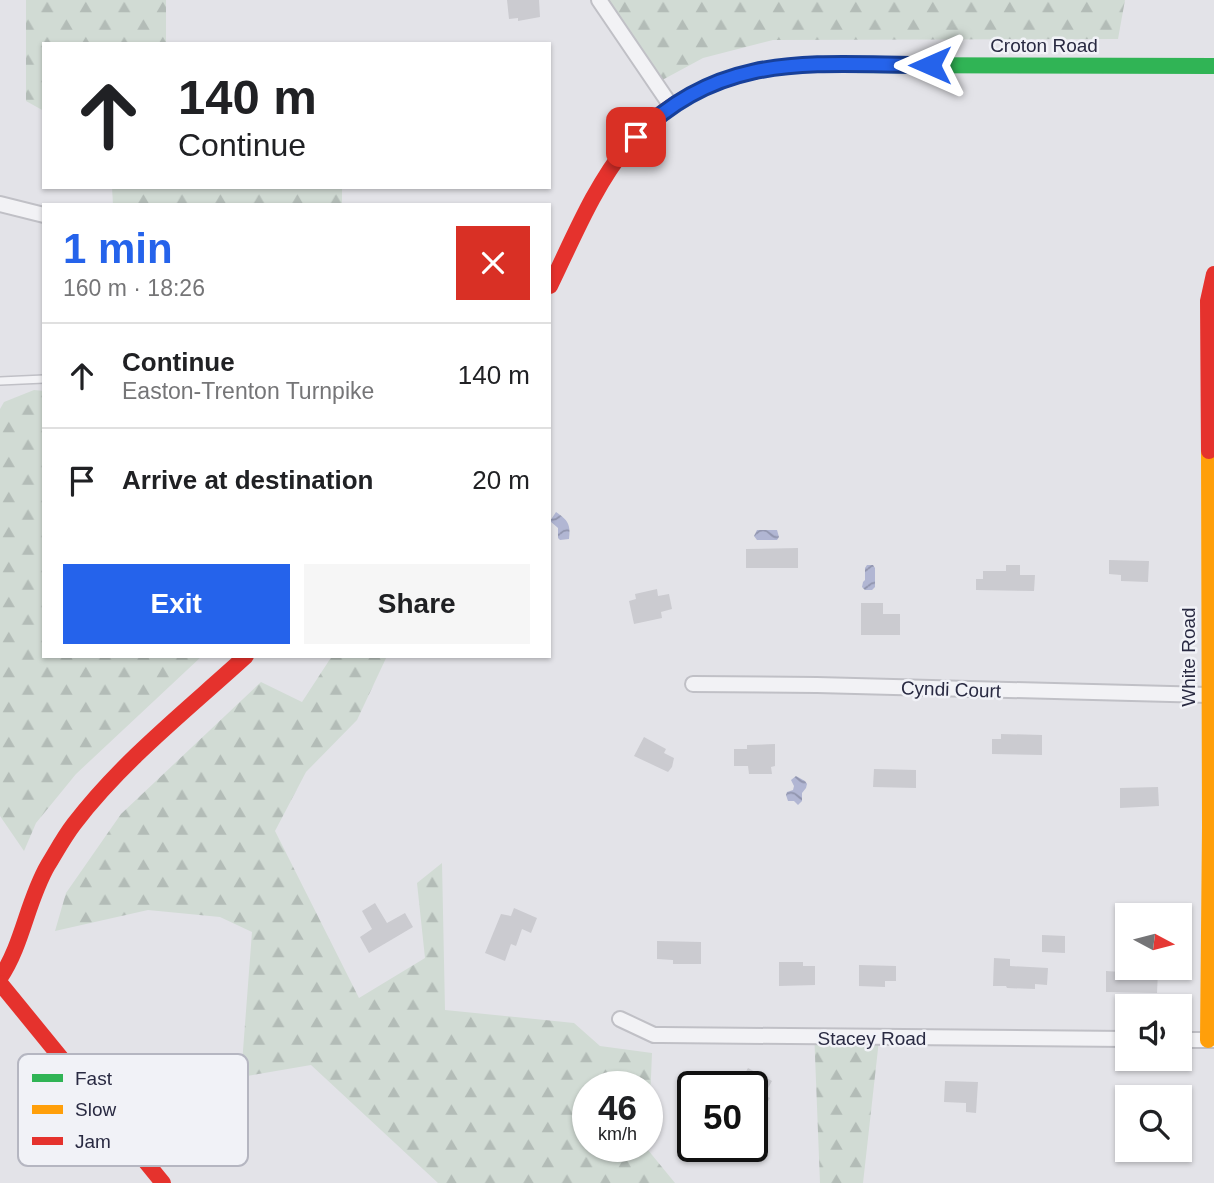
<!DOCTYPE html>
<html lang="en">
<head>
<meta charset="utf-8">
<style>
  :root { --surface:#fff; --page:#f6f6f6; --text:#202124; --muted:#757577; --line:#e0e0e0; --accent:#2563eb }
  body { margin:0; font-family:Arial,sans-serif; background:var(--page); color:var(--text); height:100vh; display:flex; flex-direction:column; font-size:26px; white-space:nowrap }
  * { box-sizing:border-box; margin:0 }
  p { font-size:23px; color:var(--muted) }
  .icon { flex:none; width:38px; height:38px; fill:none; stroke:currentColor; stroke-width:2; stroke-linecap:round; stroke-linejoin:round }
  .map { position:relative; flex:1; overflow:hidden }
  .drawer { position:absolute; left:42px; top:203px; width:509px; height:455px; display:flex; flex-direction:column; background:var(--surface); border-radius:0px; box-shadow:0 2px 5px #0004 }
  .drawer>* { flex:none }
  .top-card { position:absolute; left:42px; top:42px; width:509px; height:147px; border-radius:0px; box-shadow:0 2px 5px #0004; background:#fff; color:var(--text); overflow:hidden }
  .needle { width:46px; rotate:97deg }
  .controls { position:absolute; left:1115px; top:903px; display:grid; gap:14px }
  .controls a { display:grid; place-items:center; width:77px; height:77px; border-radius:0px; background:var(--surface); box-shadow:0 2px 5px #0004; font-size:35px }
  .speed { position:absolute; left:572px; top:1071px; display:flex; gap:14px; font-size:35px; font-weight:700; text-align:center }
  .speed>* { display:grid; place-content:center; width:91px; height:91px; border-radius:50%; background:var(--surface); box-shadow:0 2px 5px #0004; line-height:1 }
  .speed small { font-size:18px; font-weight:400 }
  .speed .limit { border:4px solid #111; border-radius:10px; background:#fff; color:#111 }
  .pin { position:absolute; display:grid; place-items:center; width:60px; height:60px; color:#fff; margin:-30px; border-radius:14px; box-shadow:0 4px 10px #0006 }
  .me { position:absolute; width:77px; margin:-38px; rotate:270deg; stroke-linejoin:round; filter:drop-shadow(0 0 5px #0008) }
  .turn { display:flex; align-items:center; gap:24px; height:147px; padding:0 21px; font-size:32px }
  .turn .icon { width:91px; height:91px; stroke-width:2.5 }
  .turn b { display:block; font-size:49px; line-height:60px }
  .round { display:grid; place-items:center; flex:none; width:74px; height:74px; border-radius:0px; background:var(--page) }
  .summary { display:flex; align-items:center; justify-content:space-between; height:119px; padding:0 21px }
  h1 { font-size:42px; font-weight:800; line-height:52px; color:var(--accent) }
  .cta { display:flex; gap:14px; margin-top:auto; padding:14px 21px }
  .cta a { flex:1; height:80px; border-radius:0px; background:var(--accent); color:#fff; font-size:28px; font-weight:800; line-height:80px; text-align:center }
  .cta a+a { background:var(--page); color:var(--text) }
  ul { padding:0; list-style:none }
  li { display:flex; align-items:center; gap:21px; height:105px; padding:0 21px; border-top:2px solid var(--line) }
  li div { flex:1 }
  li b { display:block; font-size:26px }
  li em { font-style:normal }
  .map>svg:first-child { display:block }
</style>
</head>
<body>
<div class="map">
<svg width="1214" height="1183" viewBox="0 0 1214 1183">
  <defs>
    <pattern id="forest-firs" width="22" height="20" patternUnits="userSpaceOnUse" patternTransform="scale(1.75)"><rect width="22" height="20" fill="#d1dbd4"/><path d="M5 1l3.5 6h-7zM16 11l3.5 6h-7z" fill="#b3bcb7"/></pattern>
    <pattern id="water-waves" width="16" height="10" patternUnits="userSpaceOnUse" patternTransform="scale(1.75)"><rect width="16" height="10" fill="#b1b6d3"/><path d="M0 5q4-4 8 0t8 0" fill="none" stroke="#9094ad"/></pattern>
  </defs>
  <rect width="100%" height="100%" fill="#e3e3e8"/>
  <!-- forest -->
  <g fill="url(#forest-firs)" fill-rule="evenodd">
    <path d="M26,0h140v44h-122v67l-18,-10z"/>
    <path d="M597,0h528l-7,39 -345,1 -70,18 -50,27z"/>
    <path d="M112,187h230v18h-229z"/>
    <path d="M34,390l10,1v265h158l-126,118 -40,49 -12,28 -24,-35v-407l4,-7z"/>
    <path d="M332,656h55l-30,64 -51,52 -31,59 84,167 66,-40 -8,-75 25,-20 3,147 129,13 26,23 52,7 -4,97 27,33h-237l-127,-118 -70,12 11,-145 -32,-15 -72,-7 -93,21 11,-38 55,-79 140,-132 41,20zM588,1087h60v59h-60z"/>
    <path d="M814,1030l66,1 -17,152h-43z"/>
  </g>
  <!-- water -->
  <g fill="url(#water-waves)">
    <path d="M556,512c12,8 15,13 13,27l-9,1 -2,-2v-10l-8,-7z"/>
    <path d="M757,530h20l2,7 -2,3h-20l-3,-4z"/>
    <path d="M867,565h6l2,3v19l-3,3h-7l-3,-3 1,-5 2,-2v-12z"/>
    <path d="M796,776l9,5 2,3 -1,4 -4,5v8l-4,4 -4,-4h-6l-2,-6 1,-3 6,-2 1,-4 -3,-6z"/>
  </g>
  <!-- building -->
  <g fill="#cbcbd0">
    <path d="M507,0h32l1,17 -22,4v-3l-9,1z"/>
    <path d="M798,548v20h-52v-19z"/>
    <path d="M1109,560l40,1 -1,21 -27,-1v-6l-12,-1z"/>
    <path d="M1006,565h14v10h15l-1,16 -58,-1v-11h7v-8h23z"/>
    <path d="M657,589l1,7 11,-2 3,15 -11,3 1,6 -28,6 -5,-23 7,-2 -1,-5z"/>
    <path d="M861,603h22v11h17v21h-39z"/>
    <path d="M1001,734l41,1v20l-50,-1v-15h9z"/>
    <path d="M644,737l22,12 -2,4 10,5 -2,9 -4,5 -34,-16z"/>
    <path d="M775,744v22l-4,1 1,7h-23l-1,-8h-14v-17h13v-4z"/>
    <path d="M874,769l42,1v18l-43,-1z"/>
    <path d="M1158,787l1,19 -39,2v-20z"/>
    <path d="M375,903l12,20 18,-10 8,14 -44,26 -9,-16 12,-8 -10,-18z"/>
    <path d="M514,908l23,10 -6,15 -9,-4 -6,17 -5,-2 -6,17 -20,-8 16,-39 10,2z"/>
    <path d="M1042,935l23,1v17l-23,-1z"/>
    <path d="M657,941l44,1v22h-28v-4l-16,-1z"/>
    <path d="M994,958l16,1v7l38,2 -1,17 -12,-1v5l-28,-1 -1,-2h-13z"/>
    <path d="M779,962h24v4h12v19l-36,1z"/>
    <path d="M859,965l37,1v15h-11v6l-26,-1z"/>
    <path d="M1121,968h13v2l24,1 -1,22 -51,-1v-21l15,1z"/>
    <path d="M748,1068l24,13 -8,14 6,3 -18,32v-43h-3l-9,-5z"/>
    <path d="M945,1081l33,1 -2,31 -10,-1v-9l-22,-1z"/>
  </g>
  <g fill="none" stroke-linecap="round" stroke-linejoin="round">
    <defs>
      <path id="lane" d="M0,381l44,-2"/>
      <g id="street">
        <path d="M599,0l72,106"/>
        <path d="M0,204l44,11"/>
        <path d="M693,684l124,1 392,10"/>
        <path d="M620,1019l34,16h8l465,4"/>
        <path d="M1180,1040h34"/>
      </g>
    </defs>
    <!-- lane casing -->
    <use href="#lane" stroke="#c0c0c6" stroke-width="10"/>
    <!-- street casing -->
    <use href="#street" stroke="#c0c0c6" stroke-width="18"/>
    <!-- lane -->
    <use href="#lane" stroke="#f2f2f5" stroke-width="7"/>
    <!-- street -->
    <use href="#street" stroke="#f2f2f5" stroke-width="14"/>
    <!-- fast -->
    <path stroke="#30b455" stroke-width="16" d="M848,65l366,1"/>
    <!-- slow -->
    <path stroke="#ff9f0a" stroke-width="16" d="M1208,1040l2,-213 -1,-376"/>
    <!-- jam -->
    <g stroke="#e5322d" stroke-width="16">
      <path d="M550,286c23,-47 44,-100 78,-141 43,-52 111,-77 176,-80 15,-1 29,0 44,0"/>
      <path d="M1209,451l-1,-150 6,-27"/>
      <path d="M0,978c23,-34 27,-77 48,-113 8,-13 16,-28 26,-41 48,-63 114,-115 172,-168"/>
      <path d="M0,983l163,200"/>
    </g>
  </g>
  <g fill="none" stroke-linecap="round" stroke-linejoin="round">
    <defs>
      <path id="route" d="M636,137c86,-88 182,-72 294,-72"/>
    </defs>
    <!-- route casing -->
    <use href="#route" stroke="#184099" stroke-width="18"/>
    <!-- route -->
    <use href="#route" stroke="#2563eb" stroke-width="12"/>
  </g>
  <g text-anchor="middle" stroke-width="5" stroke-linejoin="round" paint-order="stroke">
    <!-- street labels -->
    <g font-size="19" fill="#292a42" stroke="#f1f2f7">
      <text x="1044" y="52">Croton Road</text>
      <text transform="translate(1188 657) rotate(-90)" y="7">White Road</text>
      <text transform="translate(951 689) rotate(2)" y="7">Cyndi Court</text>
      <text x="872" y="1045">Stacey Road</text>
    </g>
  </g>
  <!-- legend -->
  <rect x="18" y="1054" width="230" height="112" rx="10" fill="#f1f2f7" stroke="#b5b6c1" stroke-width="2"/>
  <rect x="32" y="1074" width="31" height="8" fill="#30b455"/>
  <rect x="32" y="1105" width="31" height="9" fill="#ff9f0a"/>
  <rect x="32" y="1137" width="31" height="8" fill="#e5322d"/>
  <g font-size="19" fill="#292a42">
    <text x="75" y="1085">Fast</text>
    <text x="75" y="1116">Slow</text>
    <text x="75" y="1148">Jam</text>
  </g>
</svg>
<div class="controls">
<a><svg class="needle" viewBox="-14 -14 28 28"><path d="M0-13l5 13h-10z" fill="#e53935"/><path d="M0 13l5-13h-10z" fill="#757577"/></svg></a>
<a><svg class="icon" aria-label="sound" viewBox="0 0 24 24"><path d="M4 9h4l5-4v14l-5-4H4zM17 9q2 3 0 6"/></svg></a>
<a><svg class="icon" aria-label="search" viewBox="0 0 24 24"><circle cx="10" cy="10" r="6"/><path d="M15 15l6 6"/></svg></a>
</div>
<div class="speed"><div>46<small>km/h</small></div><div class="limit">50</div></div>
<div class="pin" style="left:636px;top:137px;background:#d93025"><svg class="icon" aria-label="arrive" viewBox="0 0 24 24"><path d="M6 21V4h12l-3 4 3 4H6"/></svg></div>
<svg class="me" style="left:930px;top:65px" viewBox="-20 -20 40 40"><path d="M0-17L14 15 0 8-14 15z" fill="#2563eb" stroke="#fff" stroke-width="4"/></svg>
<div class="top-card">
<div class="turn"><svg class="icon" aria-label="ahead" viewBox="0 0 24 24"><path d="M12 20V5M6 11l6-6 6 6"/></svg><div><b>140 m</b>Continue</div></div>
</div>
<section class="drawer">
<div class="summary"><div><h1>1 min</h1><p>160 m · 18:26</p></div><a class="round" style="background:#d93025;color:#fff"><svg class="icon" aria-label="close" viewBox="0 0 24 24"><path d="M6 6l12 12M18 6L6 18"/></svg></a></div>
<ul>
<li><svg class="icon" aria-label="ahead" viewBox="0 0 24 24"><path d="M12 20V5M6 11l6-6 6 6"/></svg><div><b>Continue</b><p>Easton-Trenton Turnpike</p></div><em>140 m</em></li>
<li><svg class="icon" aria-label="arrive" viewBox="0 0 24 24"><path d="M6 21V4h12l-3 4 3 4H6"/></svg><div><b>Arrive at destination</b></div><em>20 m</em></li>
</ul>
<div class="cta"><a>Exit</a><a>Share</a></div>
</section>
</div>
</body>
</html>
